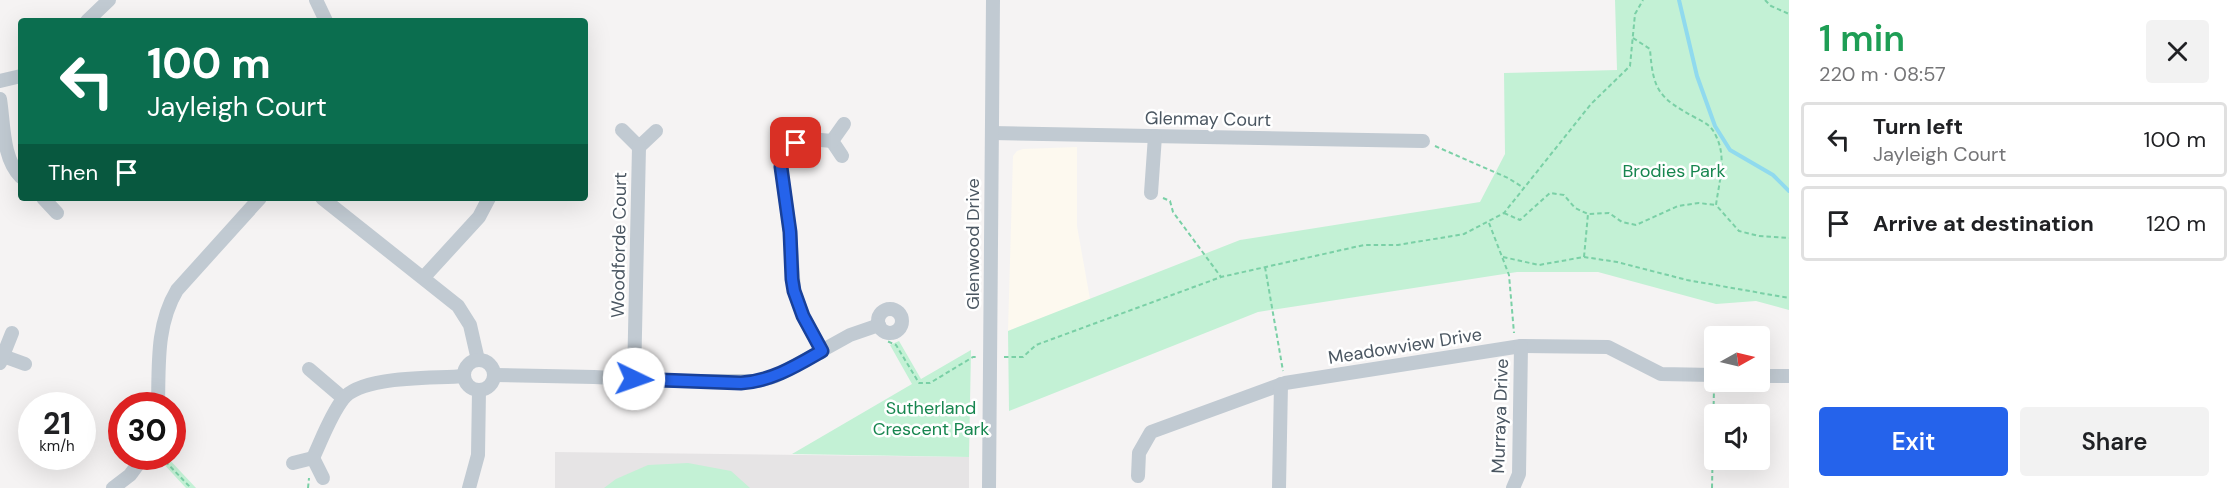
<!DOCTYPE html>
<html lang="en">
<head>
<meta charset="utf-8">
<style>
  :root { --surface:#fff; --page:#f2f2f2; --text:#202124; --muted:#757577; --line:#e0e0e0; --accent:#2563eb }
  body { margin:0; font-family:"DM Sans",sans-serif; background:var(--page); color:var(--text); height:100vh; display:flex; flex-direction:column; font-size:22px; white-space:nowrap }
  * { box-sizing:border-box; margin:0 }
  p { font-size:20px; color:var(--muted) }
  .icon { flex:none; width:33px; height:33px; fill:none; stroke:currentColor; stroke-width:2; stroke-linecap:round; stroke-linejoin:round }
  .map { position:relative; flex:1; overflow:hidden }
  .side { display:flex; flex-direction:column; background:var(--surface); width:450px }
  .side>* { flex:none }
  .guide { position:absolute; left:18px; top:18px; width:570px; height:183px; border-radius:6px; box-shadow:0 6px 24px #0002; background:#0b6e4f; color:#fff; overflow:hidden }
  .needle { width:39px; rotate:82deg }
  .tools { position:absolute; left:1704px; top:326px; display:grid; gap:12px }
  .tools a { display:grid; place-items:center; width:66px; height:66px; border-radius:6px; background:var(--surface); box-shadow:0 6px 24px #0002; font-size:30px }
  .speed { position:absolute; left:18px; top:392px; display:flex; gap:12px; font-size:30px; font-weight:700; text-align:center }
  .speed>* { display:grid; place-content:center; width:78px; height:78px; border-radius:50%; background:var(--surface); box-shadow:0 6px 24px #0002; line-height:1 }
  .speed small { font-size:15px; font-weight:400 }
  .speed .limit { border:9px solid #d22; background:#fff; color:#111 }
  .pin { position:absolute; display:grid; place-items:center; width:51px; height:51px; color:#fff; margin:-26px; border-radius:12px; box-shadow:0 3px 9px #0006 }
  .me { position:absolute; width:66px; margin:-33px; rotate:93deg; stroke-linejoin:round; filter:drop-shadow(0 0 4px #0008) }
  .turn { display:flex; align-items:center; gap:21px; height:126px; padding:0 30px; font-size:27px }
  .turn .icon { width:78px; height:78px; stroke-width:2.5 }
  .turn b { display:block; font-size:42px; line-height:51px }
  .then { display:flex; align-items:center; height:57px; padding:0 30px; background:#0003; gap:12px; font-size:22px }
  .round { display:grid; place-items:center; flex:none; width:63px; height:63px; border-radius:6px; background:var(--page) }
  .summary { display:flex; align-items:center; justify-content:space-between; height:102px; padding:0 30px }
  h1 { font-size:36px; font-weight:600; line-height:45px; color:#1e9e55 }
  .action { display:flex; gap:12px; margin-top:auto; padding:12px 30px }
  .action a { flex:1; height:69px; border-radius:6px; background:var(--accent); color:#fff; font-size:24px; font-weight:600; line-height:69px; text-align:center }
  .action a+a { background:var(--page); color:var(--text) }
  ul { padding:0; list-style:none }
  li { display:flex; align-items:center; gap:18px; height:75px; margin:0 12px 9px; padding:0 18px; border:3px solid var(--line); border-radius:6px }
  li div { flex:1 }
  li b { display:block; font-size:22px }
  li em { font-style:normal }
  main { display:flex; flex:1; min-height:0 }
  .map>svg:first-child { display:block }
</style>
</head>
<body>
<main>
<div class="map">
<svg width="1789" height="488" viewBox="0 0 1789 488">
  <rect width="100%" height="100%" fill="#f5f3f3"/>
  <!-- commercial -->
  <path fill="#fdf9ef" d="M1077,147v79l13,73 -82,32 5,-175 4,-5 6,-2z"/>
  <!-- education -->
  <path fill="#e6e4e5" d="M555,452l414,5v31h-414z"/>
  <!-- green -->
  <g fill="#c3f1d5">
    <path d="M1615,0h174v310l-33,-9 -40,3 -118,-32h-81l-259,40 -249,99 -1,-80 232,-91 240,-38 25,-48 -1,-81 113,-3z"/>
    <path d="M899,341l22,38 50,-29 -2,107 -177,-3 120,-70 -22,-39z"/>
    <path d="M162,456h4l30,32h-10l-26,-28z"/>
    <path d="M688,463l43,8 19,17h-146l12,-9 32,-14z"/>
  </g>
  <g fill="none" stroke-linecap="round" stroke-linejoin="round">
    <!-- stream -->
    <path stroke="#90daee" stroke-width="4" d="M1679,0l18,76 18,50 15,24 43,25 16,16"/>
    <!-- path -->
    <g stroke="#7ad0a6" stroke-width="2" stroke-dasharray="4.5 3" stroke-linecap="butt">
      <path d="M1765,0l6,6 18,8"/>
      <path d="M1633,38l17,11c3,42 9,49 46,69 8,4 16,8 20,18 11,22 3,46 0,69l23,26 20,5 30,2"/>
      <path d="M1435,146l73,32 16,10"/>
      <path d="M1163,198l7,3 3,11 48,65"/>
      <path d="M1504,213l16,7 30,-27 14,2 11,13 13,6 21,-1 13,9 14,3 42,-19 21,-3 17,2"/>
      <path d="M1489,223l20,52 5,58"/>
      <path d="M1503,257l36,8 45,-8 33,5 70,18 102,18"/>
      <path d="M1584,257l4,-43"/>
      <path d="M1265,267l18,104"/>
      <path d="M889,335l-2,6 9,4 23,38h11l43,-26h5"/>
      <path d="M1004,357h19l13,-12 185,-68 143,-32h34l66,-11 40,-21 87,-109 39,-38 5,-52 8,-14"/>
      <path d="M160,456l31,32"/>
      <path d="M308,488l1,-10"/>
      <path d="M1712,488l2,-101"/>
    </g>
    <!-- minor -->
    <g stroke="#c1cad2" stroke-width="14">
      <path d="M316,0l10,21"/>
      <path d="M87,21l22,-21"/>
      <path d="M0,81l21,-5"/>
      <path d="M0,99c4,25 2,59 21,78"/>
      <path d="M622,130l17,17 17,-16"/>
      <path d="M992,133l431,8"/>
      <path d="M842,156l-10,-15 12,-17"/>
      <path d="M1151,193l4,-57"/>
      <path d="M43,198l14,15"/>
      <path d="M322,198l136,108 12,19 8,35"/>
      <path d="M424,277l55,-60 10,-19"/>
      <circle cx="890" cy="321" r="12"/>
      <path d="M822,351l-19,-35 -9,-25 -4,-59 -9,-65 4,-13 11,-11 14,-4 22,2"/>
      <path d="M3,356l22,8"/>
      <circle cx="479" cy="375" r="15"/>
      <path d="M0,363l12,-30"/>
      <path d="M309,369l34,29"/>
      <path d="M494,375l100,2 77,4h87l18,-5 74,-41 29,-10"/>
      <path d="M1760,376h29"/>
      <path d="M634,379l5,-232"/>
      <path d="M158,405c1,-40 -2,-80 19,-115l83,-92"/>
      <path d="M313,458c9,-19 17,-42 30,-59 19,-24 90,-20 121,-23"/>
      <path d="M293,463l20,-5 10,20"/>
      <path d="M1138,476l1,-23 12,-21 134,-49 236,-37 87,1 53,27 53,1"/>
      <path d="M113,488l17,-13 14,-19"/>
      <path d="M469,488l9,-33 1,-65"/>
      <path d="M989,488l4,-488"/>
      <path d="M1279,488l2,-104"/>
      <path d="M1513,488l6,-14 2,-128"/>
    </g>
  </g>
  <g fill="none" stroke-linecap="round" stroke-linejoin="round">
    <defs>
      <path id="route" d="M634,379l107,4c31,-2 55,-17 81,-32l-19,-35 -9,-25 -2,-12 -2,-47 -9,-65 4,-13 11,-11"/>
    </defs>
    <!-- route casing -->
    <use href="#route" stroke="#184099" stroke-width="15"/>
    <!-- route -->
    <use href="#route" stroke="#2563eb" stroke-width="10"/>
  </g>
  <g text-anchor="middle" stroke-width="5" stroke-linejoin="round" paint-order="stroke">
    <!-- street labels -->
    <g font-size="18" fill="#4a5661" stroke="#fff">
      <text transform="translate(1208 119) rotate(1)" y="6">Glenmay Court</text>
      <text transform="translate(973 244) rotate(-90)" y="6">Glenwood Drive</text>
      <text transform="translate(619 245) rotate(-89)" y="6">Woodforde Court</text>
      <text transform="translate(1405 346) rotate(-9)" y="6">Meadowview Drive</text>
      <text transform="translate(1500 416) rotate(-88)" y="6">Murraya Drive</text>
    </g>
    <!-- park labels -->
    <g font-size="18" fill="#17864f" stroke="#fff">
      <text x="1674" y="177">Brodies Park</text>
      <text x="931" y="414">Sutherland<tspan x="931" dy="21">Crescent Park</tspan></text>
    </g>
  </g>
</svg>
<div class="tools">
<a><svg class="needle" viewBox="-14 -14 28 28"><path d="M0-13l5 13h-10z" fill="#e53935"/><path d="M0 13l5-13h-10z" fill="#757577"/></svg></a>
<a><svg class="icon" aria-label="sound" viewBox="0 0 24 24"><path d="M4 9h4l5-4v14l-5-4H4zM17 9q2 3 0 6"/></svg></a>
</div>
<div class="speed"><div>21<small>km/h</small></div><div class="limit">30</div></div>
<div class="pin" style="left:796px;top:143px;background:#d93025"><svg class="icon" aria-label="arrive" viewBox="0 0 24 24"><path d="M6 21V4h12l-3 4 3 4H6"/></svg></div>
<svg class="me" style="left:634px;top:379px" viewBox="-20 -20 40 40"><circle r="19" fill="#fff"/><path d="M0-13L10 11 0 6-10 11z" fill="#2563eb"/></svg>
<div class="guide">
<div class="turn"><svg class="icon" aria-label="left" viewBox="0 0 24 24"><path d="M17 20v-9H6M10 6l-5 5 5 5"/></svg><div><b>100 m</b>Jayleigh Court</div></div>
<div class="then">Then<svg class="icon" aria-label="arrive" viewBox="0 0 24 24"><path d="M6 21V4h12l-3 4 3 4H6"/></svg></div>
</div>
</div>
<section class="side">
<div class="summary"><div><h1>1 min</h1><p>220 m · 08:57</p></div><a class="round"><svg class="icon" aria-label="close" viewBox="0 0 24 24"><path d="M6 6l12 12M18 6L6 18"/></svg></a></div>
<ul>
<li><svg class="icon" aria-label="left" viewBox="0 0 24 24"><path d="M17 20v-9H6M10 6l-5 5 5 5"/></svg><div><b>Turn left</b><p>Jayleigh Court</p></div><em>100 m</em></li>
<li><svg class="icon" aria-label="arrive" viewBox="0 0 24 24"><path d="M6 21V4h12l-3 4 3 4H6"/></svg><div><b>Arrive at destination</b></div><em>120 m</em></li>
</ul>
<div class="action"><a>Exit</a><a>Share</a></div>
</section>
</main>
</body>
</html>
